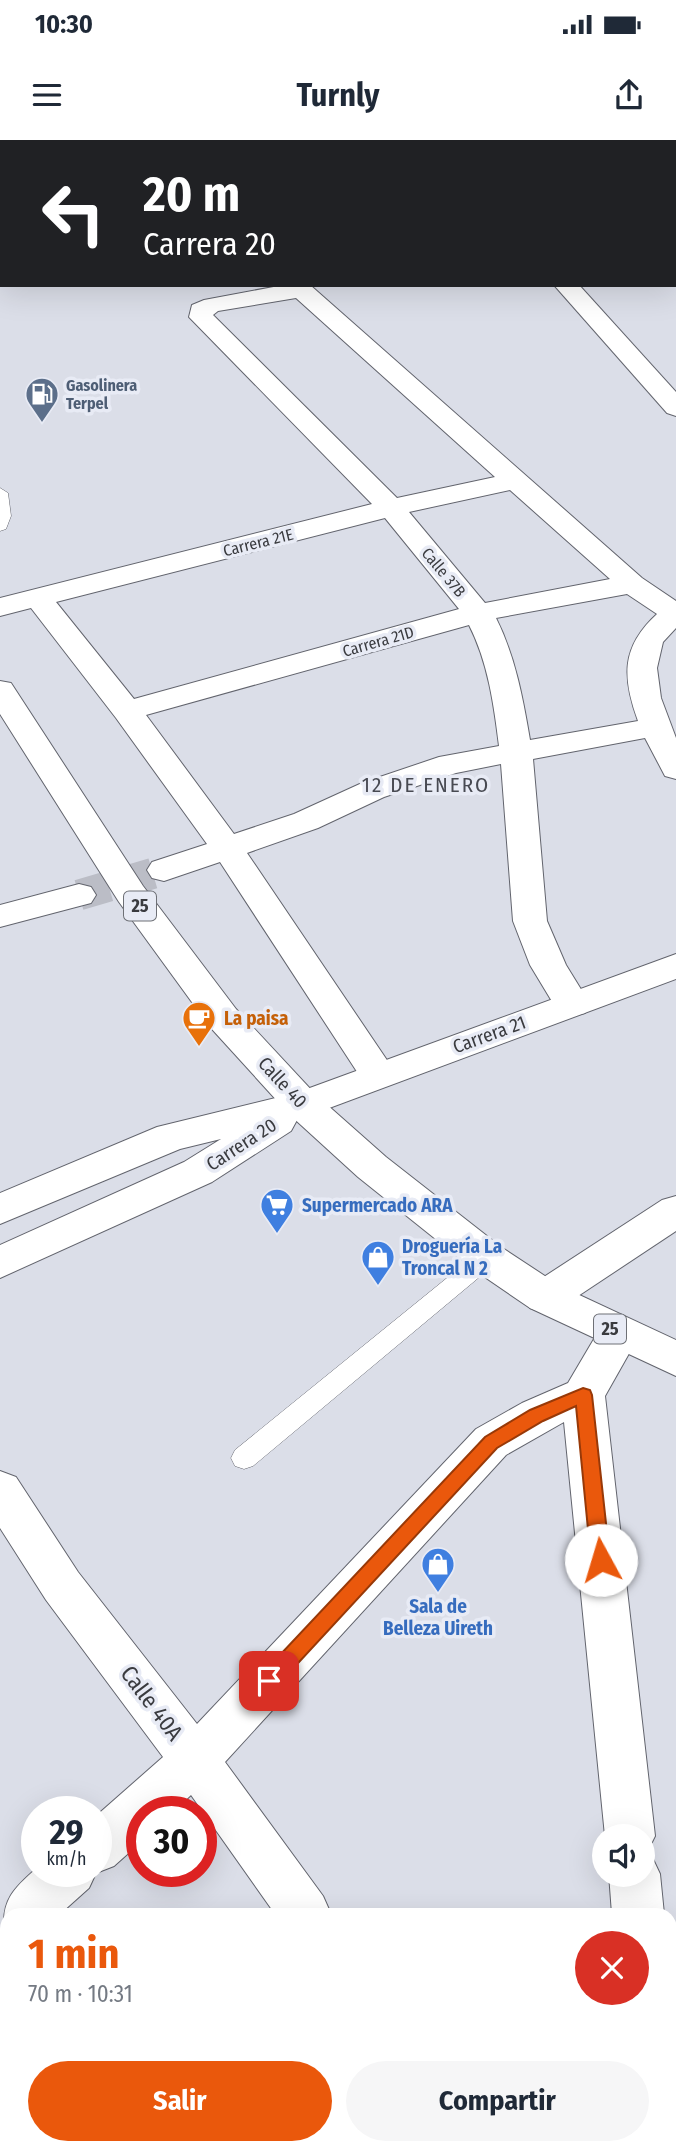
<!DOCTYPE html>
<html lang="es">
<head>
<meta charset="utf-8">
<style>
  :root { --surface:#fff; --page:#f6f6f7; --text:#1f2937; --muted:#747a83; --accent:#ea580c }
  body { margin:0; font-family:"Fira Sans Condensed",sans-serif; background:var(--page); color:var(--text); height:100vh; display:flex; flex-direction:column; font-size:26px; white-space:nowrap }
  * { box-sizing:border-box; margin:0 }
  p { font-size:23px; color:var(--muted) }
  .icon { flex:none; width:38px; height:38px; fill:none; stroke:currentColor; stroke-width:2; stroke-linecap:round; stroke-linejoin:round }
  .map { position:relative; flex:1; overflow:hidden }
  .sheet { position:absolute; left:0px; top:1768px; width:677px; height:247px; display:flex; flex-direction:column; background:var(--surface); border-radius:21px 21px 0 0; box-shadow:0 7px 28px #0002 }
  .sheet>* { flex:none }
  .top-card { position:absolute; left:0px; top:0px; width:677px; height:147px; box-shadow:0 7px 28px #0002; background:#202124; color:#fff; overflow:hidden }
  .fabs { position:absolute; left:592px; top:1684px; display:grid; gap:14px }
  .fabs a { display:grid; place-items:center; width:63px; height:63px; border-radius:50%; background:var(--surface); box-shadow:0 7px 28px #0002; font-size:35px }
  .speed { position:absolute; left:21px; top:1656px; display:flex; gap:14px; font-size:35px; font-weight:700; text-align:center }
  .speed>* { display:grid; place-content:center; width:91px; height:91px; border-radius:50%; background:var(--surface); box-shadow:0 7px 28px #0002; line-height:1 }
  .speed small { font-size:18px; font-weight:400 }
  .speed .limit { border:10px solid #d22; background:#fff; color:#111 }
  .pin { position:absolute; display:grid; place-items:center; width:60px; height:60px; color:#fff; margin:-30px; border-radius:14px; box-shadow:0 4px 10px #0006 }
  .me { position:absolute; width:77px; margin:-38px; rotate:354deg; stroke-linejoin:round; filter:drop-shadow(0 0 5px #0008) }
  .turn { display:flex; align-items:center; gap:24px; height:147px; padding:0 28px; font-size:32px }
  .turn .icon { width:91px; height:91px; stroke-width:2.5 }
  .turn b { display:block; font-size:49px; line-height:60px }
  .round { display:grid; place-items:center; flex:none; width:74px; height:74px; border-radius:37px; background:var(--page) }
  .summary { display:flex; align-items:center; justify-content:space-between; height:119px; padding:0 28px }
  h1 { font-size:42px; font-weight:700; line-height:52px; color:var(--accent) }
  .cta { display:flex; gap:14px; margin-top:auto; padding:14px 28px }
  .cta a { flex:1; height:80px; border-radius:42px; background:var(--accent); color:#fff; font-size:28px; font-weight:700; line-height:80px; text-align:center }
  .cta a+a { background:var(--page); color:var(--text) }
  .status { display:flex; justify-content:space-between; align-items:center; height:49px; padding:0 35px; background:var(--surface); direction:ltr }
  .status svg { height:19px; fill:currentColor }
  header { display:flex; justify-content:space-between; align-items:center; height:91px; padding:0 28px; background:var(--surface); font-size:32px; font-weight:700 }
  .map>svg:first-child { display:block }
</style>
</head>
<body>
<div class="status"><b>10:30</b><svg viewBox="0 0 49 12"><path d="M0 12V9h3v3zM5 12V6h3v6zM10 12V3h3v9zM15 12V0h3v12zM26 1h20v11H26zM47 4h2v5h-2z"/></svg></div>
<header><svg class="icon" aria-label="menu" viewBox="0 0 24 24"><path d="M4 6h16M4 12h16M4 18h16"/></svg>Turnly<svg class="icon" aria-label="share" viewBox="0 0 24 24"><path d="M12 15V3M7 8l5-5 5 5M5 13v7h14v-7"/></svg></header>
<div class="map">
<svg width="676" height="2013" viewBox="0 0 676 2013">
  <rect width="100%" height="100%" fill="#dbdee8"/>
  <!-- green -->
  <path fill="#b8bd92" d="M0,1893l7,7v107h49l2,6h-58z"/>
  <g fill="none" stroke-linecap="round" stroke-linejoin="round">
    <!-- street-tunnel -->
    <path stroke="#bbbdc6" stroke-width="31" stroke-dasharray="31 15" stroke-linecap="butt" d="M79,755l85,-25"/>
    <defs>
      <g id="lane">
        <path d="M0,348l8,5 3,23 -5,13 -6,2z"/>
        <path d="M487,1109l8,3 4,6 -4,6 -242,202 -9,3 -9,-3 -4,-8 4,-8 244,-198z"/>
      </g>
      <g id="street">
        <path d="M191,0h36l-37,2z"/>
        <path d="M431,0h22v2h-21z"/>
        <path d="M0,17h2l-2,13z"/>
        <path d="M0,131l3,14 -3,1z"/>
        <path d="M284,145h26l332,293 34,23v27l-13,14 -6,26 4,30 15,40v41l-11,-3 -20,-38 -112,21 14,162 19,44 24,39 -5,9 -13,3 -13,-3 -29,-48 -17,-44 -12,-157 -45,9 -72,24 -66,31 -71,25 150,222 -6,9 -13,4 -13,-4 -145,-222 -56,19 -12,-3 -5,-8 5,-8 55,-18 -91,-126 -85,-110 -31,8v-18l372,-94 -183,-187 3,-12 12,-5zM296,158l199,179 -98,21 -184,-183 5,-4zM510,350l100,89 -125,24 -76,-91zM385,378l74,91 -325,90 -78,-97zM627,454l30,20c-36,33 -35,63 -19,107l-108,19c-7,-42 -15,-84 -34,-122zM469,485c19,37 25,80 30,121l-60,11 -77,26 -68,31 -60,20 -88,-119z"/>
        <path d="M554,145h25l97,107v24l-9,-3z"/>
        <path d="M79,744l12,3 5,8 -5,8 -91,24v-22z"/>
        <path d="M676,1056v35l-116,77 -15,5 -15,-5 -6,-11 6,-11 132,-86z"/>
        <path d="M619,1177l15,5 6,12 -35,62 50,440 -9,18 6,3 8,17 4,40h-52l-3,-40h33v-38h-37l-41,-414 -58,33 -281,307 98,134 8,18h-56l-84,-119 -17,16h-32v30l-28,25 -18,7 -7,15 -29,26h-53v19l-2,-1c-5,-31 10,-45 32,-64v3h59v-55l67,-59 -117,-157 -46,-72v-57l16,6 62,95 119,152 279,-295 46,-26 46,-20 36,-61z"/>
        <path d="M0,1826l7,3v62l-7,-3z"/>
        <path d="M670,1983l6,2v28h-41l-1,-6h36z"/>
        <path d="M56,2007h57l2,6h-56z"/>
        <path d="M382,2007h56l1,6h-56z"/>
      </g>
      <path id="secondary" d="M676,814v25l-379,141 -6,11 -79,51 -212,96v-33l184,-83 37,-23 -41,10 -180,75v-31l157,-66 139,-34z"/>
      <path id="highway" d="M0,541l11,2 132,203 93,123 80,86 70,62 115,90 59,39 116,54v36l-146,-68 -57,-39 -115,-92 -68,-62 -80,-88 -91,-125 -119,-188z"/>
    </defs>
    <!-- lane casing -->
    <use href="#lane" stroke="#62646d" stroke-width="1"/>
    <!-- street casing -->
    <use href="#street" stroke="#62646d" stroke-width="2"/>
    <!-- secondary casing -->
    <use href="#secondary" stroke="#62646d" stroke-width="2"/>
    <!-- highway casing -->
    <use href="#highway" stroke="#62646d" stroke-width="2"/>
    <!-- lane -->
    <use href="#lane" fill="#fff" fill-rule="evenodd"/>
    <!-- street -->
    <use href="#street" fill="#fff" fill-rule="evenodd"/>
    <!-- secondary -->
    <use href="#secondary" fill="#fff" fill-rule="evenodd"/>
    <!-- highway -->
    <use href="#highway" fill="#fff" fill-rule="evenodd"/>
  </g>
  <!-- route -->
  <path fill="#ea580c" stroke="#983908" stroke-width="2" d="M583,1248l7,2 2,5 18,165 -3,6 -6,2 -7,-2 -3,-6 -15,-154 -33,15 -46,27 -221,239 -7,3 -7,-3 -3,-6 3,-7 223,-237 45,-27z"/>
  <!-- icons -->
  <defs>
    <symbol id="fuel-pin" viewBox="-11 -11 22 30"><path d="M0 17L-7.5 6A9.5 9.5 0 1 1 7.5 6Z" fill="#5c6f8a" stroke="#e8ebf5"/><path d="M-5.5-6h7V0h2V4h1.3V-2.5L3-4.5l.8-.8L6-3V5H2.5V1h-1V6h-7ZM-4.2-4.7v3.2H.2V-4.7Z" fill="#fff"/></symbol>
    <symbol id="cafe-pin" viewBox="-11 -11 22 30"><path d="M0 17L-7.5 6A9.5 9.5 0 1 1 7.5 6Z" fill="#e8710a" stroke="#e8ebf5"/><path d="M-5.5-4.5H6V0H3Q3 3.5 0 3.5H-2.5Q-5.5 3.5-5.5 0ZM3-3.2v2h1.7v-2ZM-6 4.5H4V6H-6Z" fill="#fff"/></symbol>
    <symbol id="supermarket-pin" viewBox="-11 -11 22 30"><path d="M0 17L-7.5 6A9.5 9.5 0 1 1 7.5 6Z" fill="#3f7fe0" stroke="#e8ebf5"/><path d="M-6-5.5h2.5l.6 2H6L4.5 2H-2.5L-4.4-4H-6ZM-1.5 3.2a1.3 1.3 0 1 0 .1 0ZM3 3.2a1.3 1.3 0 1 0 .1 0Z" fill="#fff"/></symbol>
    <symbol id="shop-pin" viewBox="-11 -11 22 30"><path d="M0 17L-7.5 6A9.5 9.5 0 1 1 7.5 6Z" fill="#3f7fe0" stroke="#e8ebf5"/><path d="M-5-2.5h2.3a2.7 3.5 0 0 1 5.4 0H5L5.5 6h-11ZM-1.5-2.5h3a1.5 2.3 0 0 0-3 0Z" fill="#fff"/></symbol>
  </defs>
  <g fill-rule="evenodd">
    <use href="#fuel-pin" x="23" y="235" width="38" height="52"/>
    <use href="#cafe-pin" x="180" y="859" width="38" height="52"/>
    <use href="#supermarket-pin" x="258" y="1046" width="38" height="52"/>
    <use href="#shop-pin" x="359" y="1098" width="38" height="52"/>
    <use href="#shop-pin" x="419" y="1405" width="38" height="52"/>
  </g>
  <g text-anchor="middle" stroke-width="7" stroke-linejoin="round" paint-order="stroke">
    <!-- far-service labels -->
    <g font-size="16" font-weight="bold" fill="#4e5e75" stroke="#e8ebf5" text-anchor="start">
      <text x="66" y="251">Gasolinera<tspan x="66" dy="18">Terpel</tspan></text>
    </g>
    <!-- far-street labels -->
    <g font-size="16" fill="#3a3b3f" stroke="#e8ebf5">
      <text transform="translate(258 402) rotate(-14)" y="6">Carrera 21E</text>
      <text transform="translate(444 432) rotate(50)" y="6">Calle 37B</text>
      <text transform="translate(378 501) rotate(-16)" y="6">Carrera 21D</text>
    </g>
    <!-- shield labels -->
    <g fill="#e8ebf5" stroke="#6e7076" stroke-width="2">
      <rect x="124" y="751.5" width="32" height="29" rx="5"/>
      <rect x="594" y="1174.5" width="32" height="29" rx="5"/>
    </g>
    <g font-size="18" font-weight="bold" fill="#3a3b3f">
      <text x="140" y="772">25</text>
      <text x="610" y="1195">25</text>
    </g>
    <!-- food labels -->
    <g font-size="19" font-weight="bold" fill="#c56008" stroke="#e8ebf5" text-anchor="start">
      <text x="224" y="885">La paisa</text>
    </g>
    <!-- street labels -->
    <g font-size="19" fill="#3a3b3f" stroke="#e8ebf5">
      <text transform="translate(489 894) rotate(-20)" y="7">Carrera 21</text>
      <text transform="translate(283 942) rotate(47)" y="7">Calle 40</text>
      <text transform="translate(241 1004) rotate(-33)" y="7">Carrera 20</text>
    </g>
    <!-- shop labels -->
    <g font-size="19" font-weight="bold" fill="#366cbe" stroke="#e8ebf5" text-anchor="start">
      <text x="302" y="1072">Supermercado ARA</text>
      <text x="402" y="1113">Droguería La<tspan x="402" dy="22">Troncal N 2</tspan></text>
      <text x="438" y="1473" text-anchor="middle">Sala de<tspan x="438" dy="22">Belleza Uireth</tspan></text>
    </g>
    <!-- neighbourhood labels -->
    <g font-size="21" letter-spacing="2" fill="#484a52" stroke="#e8ebf5">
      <text x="426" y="652">12 DE ENERO</text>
    </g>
    <!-- near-street labels -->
    <g font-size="23" fill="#3a3b3f" stroke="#e8ebf5">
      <text transform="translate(152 1563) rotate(53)" y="8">Calle 40A</text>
    </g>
  </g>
</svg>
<div class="fabs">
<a><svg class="icon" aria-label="sound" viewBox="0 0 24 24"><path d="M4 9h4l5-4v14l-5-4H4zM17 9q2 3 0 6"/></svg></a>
</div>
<div class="speed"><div>29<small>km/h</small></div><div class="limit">30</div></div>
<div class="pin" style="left:269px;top:1541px;background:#d93025"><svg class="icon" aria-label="arrive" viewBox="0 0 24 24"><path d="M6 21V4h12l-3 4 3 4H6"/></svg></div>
<svg class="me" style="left:601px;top:1420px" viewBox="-20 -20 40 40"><circle r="19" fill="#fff"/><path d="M0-13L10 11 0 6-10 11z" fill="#ea580c"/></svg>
<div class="top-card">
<div class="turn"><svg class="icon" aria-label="left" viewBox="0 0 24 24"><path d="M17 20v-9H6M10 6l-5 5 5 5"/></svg><div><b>20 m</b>Carrera 20</div></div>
</div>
<section class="sheet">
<div class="summary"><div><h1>1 min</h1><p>70 m · 10:31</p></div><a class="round" style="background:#d93025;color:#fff"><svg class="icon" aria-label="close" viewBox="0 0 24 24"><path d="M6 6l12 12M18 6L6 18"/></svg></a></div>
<div class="cta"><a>Salir</a><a>Compartir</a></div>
</section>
</div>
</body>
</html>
